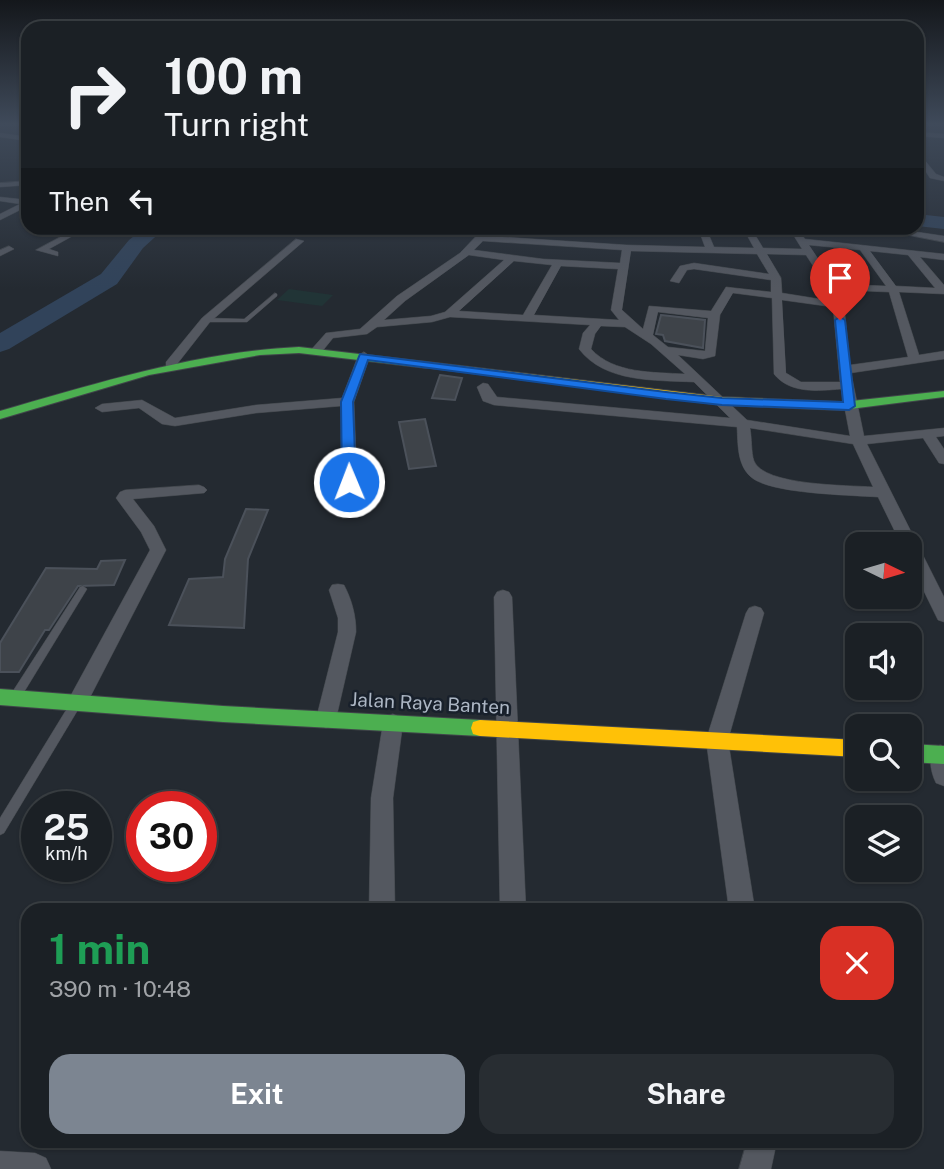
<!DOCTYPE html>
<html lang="en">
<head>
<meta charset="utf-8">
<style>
  :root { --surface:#1b2025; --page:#282d32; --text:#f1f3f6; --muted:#a0a3a7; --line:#393e42; --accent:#7c8591 }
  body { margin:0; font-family:"Public Sans",sans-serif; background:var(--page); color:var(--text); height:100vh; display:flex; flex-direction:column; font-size:26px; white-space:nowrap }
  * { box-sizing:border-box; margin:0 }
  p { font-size:23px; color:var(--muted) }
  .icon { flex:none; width:38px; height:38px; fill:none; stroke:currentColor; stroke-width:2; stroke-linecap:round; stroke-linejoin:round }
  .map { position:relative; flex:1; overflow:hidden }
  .panel { position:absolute; left:21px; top:903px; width:901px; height:245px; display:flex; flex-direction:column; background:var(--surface); border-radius:21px; box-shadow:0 2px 5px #0004,0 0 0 2px var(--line) }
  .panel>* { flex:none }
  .hud { position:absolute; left:21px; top:21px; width:903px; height:214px; border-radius:21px; box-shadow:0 2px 5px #0004,0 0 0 2px var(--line); background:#1b2025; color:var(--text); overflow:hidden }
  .needle { width:46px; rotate:95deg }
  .buttons { position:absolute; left:845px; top:532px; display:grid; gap:14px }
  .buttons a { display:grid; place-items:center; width:77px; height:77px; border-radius:14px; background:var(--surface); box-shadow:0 2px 5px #0004,0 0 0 2px var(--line); font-size:35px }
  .speed { position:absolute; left:21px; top:791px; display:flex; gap:14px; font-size:35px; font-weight:700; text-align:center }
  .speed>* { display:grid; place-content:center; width:91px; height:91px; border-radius:50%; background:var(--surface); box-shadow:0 2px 5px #0004,0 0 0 2px var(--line); line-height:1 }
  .speed small { font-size:18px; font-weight:400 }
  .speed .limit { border:10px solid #d22; background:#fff; color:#111 }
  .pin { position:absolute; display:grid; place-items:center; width:60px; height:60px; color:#fff; margin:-72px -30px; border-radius:50% 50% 50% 0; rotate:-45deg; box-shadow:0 0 7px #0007 }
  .pin .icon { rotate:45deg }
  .me { position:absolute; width:77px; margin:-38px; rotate:359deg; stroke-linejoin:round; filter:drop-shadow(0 0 5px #0008) }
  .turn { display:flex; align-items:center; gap:24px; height:147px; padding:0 28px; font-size:32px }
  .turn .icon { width:91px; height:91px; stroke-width:2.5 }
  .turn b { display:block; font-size:49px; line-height:60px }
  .then { display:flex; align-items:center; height:66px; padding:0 28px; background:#0003; gap:14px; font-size:26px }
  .round { display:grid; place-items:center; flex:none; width:74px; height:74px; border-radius:21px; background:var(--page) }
  .headline { display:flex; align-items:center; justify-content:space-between; height:119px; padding:0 28px }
  h1 { font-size:42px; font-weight:700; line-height:52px; color:#1e9e55 }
  .action { display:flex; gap:14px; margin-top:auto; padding:14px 28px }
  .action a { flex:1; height:80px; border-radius:21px; background:var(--accent); color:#fff; font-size:28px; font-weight:700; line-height:80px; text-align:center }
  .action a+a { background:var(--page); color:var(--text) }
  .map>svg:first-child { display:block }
</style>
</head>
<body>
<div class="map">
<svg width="944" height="1169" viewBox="0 0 944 1169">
  <rect width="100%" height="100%" fill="#242a31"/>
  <!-- green -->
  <path fill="#213436" d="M289,289l44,6 -11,11 -45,-6z"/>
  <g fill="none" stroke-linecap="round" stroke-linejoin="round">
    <!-- river -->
    <g fill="#31435a" fill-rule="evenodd">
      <path d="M917,214l27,3v12l-27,-3z"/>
      <path d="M144,228h21l-22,20 -26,36 -108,65 -9,3v-19l101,-59 28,-34z"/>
    </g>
  </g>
  <!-- building -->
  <g fill="#3e4349" stroke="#4b515a" stroke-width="2">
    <path d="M661,315l44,5 -2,28 -38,-7 -2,-6 -7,-1z"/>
    <path d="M440,375l22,3 -7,22 -23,-2z"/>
    <path d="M425,419l11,47 -27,3 -10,-47z"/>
    <path d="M246,509l22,1 -20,49 -4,69 -75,-3 20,-46 34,-2 2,-18z"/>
    <path d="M125,560l-11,25 -36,1 -29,44h-4l-26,42h-19v-29l46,-75 51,1 4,-8z"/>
  </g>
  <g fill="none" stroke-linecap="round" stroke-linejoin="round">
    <defs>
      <g id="lane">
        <path d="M275,293l2,1v2l-30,26h-41l-3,-2 3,-2 38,1z"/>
        <path d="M83,586l4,3 -66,108 -4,1 -4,-1 -1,-3 1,-3 67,-104z"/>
        <path d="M75,701l4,1 1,3 -1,3 -75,125 -4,2v-17l71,-116z"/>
      </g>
      <g id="street">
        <path d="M917,132l27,2v4l-27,-2z"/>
        <path d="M0,133l28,4v4l-28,-4z"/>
        <path d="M917,151l19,23 8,3v4l-14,-3 -13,-20z"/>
        <path d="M28,181v4l-28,2v-4z"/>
        <path d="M0,197l28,3v6l-28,14v-6l20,-10 -20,-3z"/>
        <path d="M77,228h10l-38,21 9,3v4l-22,-6z"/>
        <path d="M484,228h8l-5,8 140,9 78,2 -7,-19h8l8,19 40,1 -11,-20h8l12,20 39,1 -13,-21h8l8,11 139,15v6l-24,-3 24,28v9l-45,-2 20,63 25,-4v8l-93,14 13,63 80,-8v8l-8,1 8,12v15l-5,-1 -16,-25 -56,6 77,153v25l-6,-2 -28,-57v-19h-9l-23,-47c-28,-2 -108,-3 -127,-20 -14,-12 -13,-33 -14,-50l-243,-22 -11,-4 -6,-14 6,-4 5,1 9,13 233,21 -36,-36c-39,-2 -89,1 -115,-33l4,-16 7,-8 -140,-8 -18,5 -55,5 -10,7 -34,4 -13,16h-8l-2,-3 16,-18 34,-4 37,-33 63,-43zM483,241l139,9 -2,13 -77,-4 -69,-9zM809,245l51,5 26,36 -51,-2zM631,251l126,3 12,20 -75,-11 -14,3 -10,15 9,2 8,-13 7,-1 77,11v12l-45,-5 -15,24 -62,-5 -6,23 -21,-19zM870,251l38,4 27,33 -39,-2zM767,254l39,1 26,40v6l-50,-8 -1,-15zM469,255l35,5 -59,52 -14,4 -47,4 21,-19zM514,261l38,4 -29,50 -64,-4zM561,266l57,3 -7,41 8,10 -85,-5zM839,290l50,2 19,65 -58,8 -6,-60zM733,293l39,5 2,76c16,20 44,17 67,15l9,47 -103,-16 -69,-65 25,4 12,-3 5,-41zM782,300l51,7 7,75h-39l-15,-9zM658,312l50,6 -3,33 -37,-4 -15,-12zM601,326l24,1 26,17 34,30c-32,-2 -71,0 -94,-25l4,-15zM750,428l103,16 20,43c-25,-2 -109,-1 -119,-26 -3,-9 -2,-23 -4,-33z"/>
        <path d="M585,228l75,1 5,3 -5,3 -74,-2 -4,-3z"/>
        <path d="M872,228h18l54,8v6z"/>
        <path d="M296,239l8,2 -94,81 -36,46h-8v-6l36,-44z"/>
        <path d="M9,246l5,3 -14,7v-6z"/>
        <path d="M364,352l6,4 -16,46 3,80 -8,5 -8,-5v-76l-85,7 -81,13 -13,-2 -23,-16 -37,4 -7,-4 7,-4 40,-4 33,18 81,-13 86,-7 16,-42z"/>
        <path d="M199,485l5,2 3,3 -3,3 -71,6 21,27 12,24 -81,157 -7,2 -7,-2 -3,-6 3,-6 79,-145 -9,-18 -25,-34 4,-6 5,-2z"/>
        <path d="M338,584l6,1c8,15 12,31 12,47l-20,87 -3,6 -7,3 -7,-3 -3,-6 22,-87v-14l-9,-28 3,-5z"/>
        <path d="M503,590l6,2 3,5 14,313h-26l-6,-313 3,-5z"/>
        <path d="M755,606l6,2 3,5 -36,127 27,170h-26l-23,-170 40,-127 3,-5z"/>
        <path d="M393,714l7,3 3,6 -10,75 2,112h-26l2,-112 12,-75 3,-6z"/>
        <path d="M941,745l3,2v39l-8,-3c-5,-10 -8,-24 -3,-35z"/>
        <path d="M747,1141h30l-6,28h-32z"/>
        <path d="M0,1151l35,2 11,5 5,11h-51z"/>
      </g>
      <g id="fast">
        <path d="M299,347l128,15 5,3 -5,3 -128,-15 -39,2 -111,20 -149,44v-8c98,-28 196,-59 299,-64z"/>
        <path d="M944,391v6l-102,13 -6,-4 6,-4z"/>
        <path d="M0,689l223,17 257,14 7,2 2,6 -2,6 -7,2 -257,-14 -223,-17z"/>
        <path d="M910,744l34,2v18l-34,-2z"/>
      </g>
      <g id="slow">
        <path d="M427,362l295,35 120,5 6,4 -6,4 -120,-5 -299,-38v-4z"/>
        <path d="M480,720l378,20v17l-378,-21 -7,-2 -2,-6 2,-6z"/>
      </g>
    </defs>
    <!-- lane casing -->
    <use href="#lane" stroke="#40454a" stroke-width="1"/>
    <!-- street casing -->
    <use href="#street" stroke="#40454a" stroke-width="1"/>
    <!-- fast casing -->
    <use href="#fast" stroke="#40454a" stroke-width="2"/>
    <!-- slow casing -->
    <use href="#slow" stroke="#40454a" stroke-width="2"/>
    <!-- lane -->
    <use href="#lane" fill="#545860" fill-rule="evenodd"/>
    <!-- street -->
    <use href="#street" fill="#545860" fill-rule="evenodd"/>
    <!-- fast -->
    <use href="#fast" fill="#4caf50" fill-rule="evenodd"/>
    <!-- slow -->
    <use href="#slow" fill="#ffc107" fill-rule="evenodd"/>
  </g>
  <!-- sky -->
  <linearGradient id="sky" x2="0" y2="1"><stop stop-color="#14171b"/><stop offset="0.43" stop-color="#3f4a5a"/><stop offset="1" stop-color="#3f4a5a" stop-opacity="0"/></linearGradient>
  <rect width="944" height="289" fill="url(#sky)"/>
  <!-- route -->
  <path fill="#1a73e8" stroke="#114b97" stroke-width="2" d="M840,317l5,3 10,86 -6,4 -127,-5 -56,-6 -298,-39 -15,42 3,80 -7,5 -7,-5 -1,-80 19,-48 306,38 56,6 121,4 -8,-82z"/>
  <g text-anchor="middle" stroke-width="5" stroke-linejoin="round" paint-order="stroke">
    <!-- street labels -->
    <g font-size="19" fill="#acb6c4" stroke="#18202b">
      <text transform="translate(430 703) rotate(3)" y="7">Jalan Raya Banten</text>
    </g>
  </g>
</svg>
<div class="buttons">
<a><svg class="needle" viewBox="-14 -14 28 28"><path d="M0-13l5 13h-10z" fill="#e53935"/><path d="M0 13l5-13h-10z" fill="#a0a3a7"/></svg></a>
<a><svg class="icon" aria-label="sound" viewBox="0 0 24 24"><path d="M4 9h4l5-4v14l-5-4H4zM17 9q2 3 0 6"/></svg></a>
<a><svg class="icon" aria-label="search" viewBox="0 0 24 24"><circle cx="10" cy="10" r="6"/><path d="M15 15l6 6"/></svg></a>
<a><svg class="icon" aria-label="layers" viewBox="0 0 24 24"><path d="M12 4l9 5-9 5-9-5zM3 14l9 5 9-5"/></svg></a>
</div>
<div class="speed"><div>25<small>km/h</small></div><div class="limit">30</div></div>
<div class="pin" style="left:840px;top:320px;background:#d93025"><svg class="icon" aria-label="arrive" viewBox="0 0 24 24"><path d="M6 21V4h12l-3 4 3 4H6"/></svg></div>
<svg class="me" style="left:349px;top:482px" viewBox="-20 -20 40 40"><circle r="17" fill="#1a73e8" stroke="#fff" stroke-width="3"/><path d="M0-11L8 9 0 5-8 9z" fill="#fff"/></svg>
<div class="hud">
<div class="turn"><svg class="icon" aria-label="right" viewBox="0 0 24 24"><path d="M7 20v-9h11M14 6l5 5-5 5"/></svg><div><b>100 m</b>Turn right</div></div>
<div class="then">Then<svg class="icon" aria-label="left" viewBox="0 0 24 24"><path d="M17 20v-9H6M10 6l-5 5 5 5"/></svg></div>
</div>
<section class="panel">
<div class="headline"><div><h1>1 min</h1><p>390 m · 10:48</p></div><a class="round" style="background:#d93025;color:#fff"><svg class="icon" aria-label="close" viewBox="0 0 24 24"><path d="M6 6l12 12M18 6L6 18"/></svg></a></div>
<div class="action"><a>Exit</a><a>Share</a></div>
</section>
</div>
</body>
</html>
